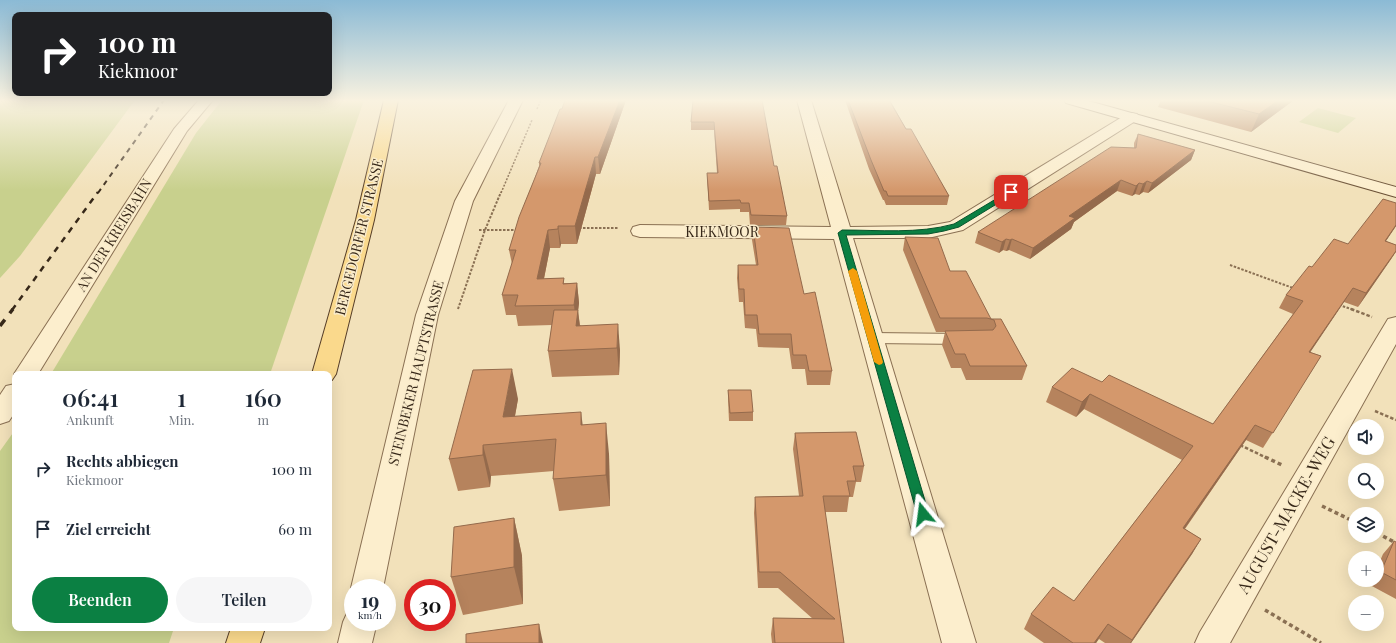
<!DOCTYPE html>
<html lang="de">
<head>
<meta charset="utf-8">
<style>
  :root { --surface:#fff; --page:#f6f6f7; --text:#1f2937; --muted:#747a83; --accent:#0b8043 }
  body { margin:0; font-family:"Playfair Display",serif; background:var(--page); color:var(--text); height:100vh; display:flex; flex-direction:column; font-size:15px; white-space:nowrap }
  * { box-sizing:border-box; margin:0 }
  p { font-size:13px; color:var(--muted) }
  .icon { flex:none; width:22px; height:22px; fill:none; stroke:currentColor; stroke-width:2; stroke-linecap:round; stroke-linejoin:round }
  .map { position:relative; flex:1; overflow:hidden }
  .sheet { position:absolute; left:12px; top:371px; width:320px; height:260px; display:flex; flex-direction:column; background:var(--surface); border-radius:8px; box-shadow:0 4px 16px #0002 }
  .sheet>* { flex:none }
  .hud { position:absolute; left:12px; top:12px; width:320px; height:84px; border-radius:8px; box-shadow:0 4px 16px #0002; background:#202124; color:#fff; overflow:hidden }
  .controls { position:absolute; left:1348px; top:419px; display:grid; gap:8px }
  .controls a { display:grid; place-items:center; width:36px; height:36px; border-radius:50%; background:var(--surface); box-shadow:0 4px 16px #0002; font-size:20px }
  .speed { position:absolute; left:344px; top:579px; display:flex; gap:8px; font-size:20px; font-weight:700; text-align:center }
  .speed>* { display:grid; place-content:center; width:52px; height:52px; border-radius:50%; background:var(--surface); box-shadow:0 4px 16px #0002; line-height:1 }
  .speed small { font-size:10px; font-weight:400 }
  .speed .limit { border:6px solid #d22; background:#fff; color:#111 }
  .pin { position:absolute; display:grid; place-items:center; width:34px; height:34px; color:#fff; margin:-17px; border-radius:8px; box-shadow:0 2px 6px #0006 }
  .me { position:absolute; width:44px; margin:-22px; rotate:344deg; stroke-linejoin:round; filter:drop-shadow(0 0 3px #0008) }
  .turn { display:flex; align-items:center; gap:14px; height:84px; padding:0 20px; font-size:18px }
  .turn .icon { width:52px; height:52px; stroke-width:2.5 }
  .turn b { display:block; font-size:28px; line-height:34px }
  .eta { display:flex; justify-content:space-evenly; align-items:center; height:68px; text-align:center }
  .eta b { font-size:24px; font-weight:600; line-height:28px }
  .action { display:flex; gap:8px; margin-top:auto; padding:8px 20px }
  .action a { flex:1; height:46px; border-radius:24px; background:var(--accent); color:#fff; font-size:16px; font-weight:600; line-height:46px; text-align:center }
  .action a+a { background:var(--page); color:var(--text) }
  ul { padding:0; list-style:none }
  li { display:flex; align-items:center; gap:12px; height:60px; padding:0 20px }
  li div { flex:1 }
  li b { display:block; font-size:15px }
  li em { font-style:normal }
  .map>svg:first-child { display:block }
</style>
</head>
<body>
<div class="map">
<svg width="1396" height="643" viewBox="0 0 1396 643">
  <rect width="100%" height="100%" fill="#f2e1ba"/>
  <!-- green -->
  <g fill="#c8d08d">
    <path d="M0,100h135l-115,156 -20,22z"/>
    <path d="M222,100h142l-94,274h-219l145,-241z"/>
    <path d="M1318,108l38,10 -18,15 -39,-11z"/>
    <path d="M15,430v198h159l-5,15h-169v-192z"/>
  </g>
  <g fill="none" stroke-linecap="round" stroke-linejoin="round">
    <defs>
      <path id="lane" d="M872,333l92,1 6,1 2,4 -2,4 -6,1 -92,-1 -6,-1 -2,-4 2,-4z"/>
      <g id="street">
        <path d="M199,100h14l-26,31 -149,243h-23v2l-1,-2 4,-6 156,-239z"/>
        <path d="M509,100h14l-50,101 -35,114 -55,273h-30v4l-2,-4 65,-273 39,-114z"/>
        <path d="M797,100h14l39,127 78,-1 22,-4 177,-108 5,-1 5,1 2,3 -2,3 -174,110 -35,8h-75l123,405h-34l-108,-404 -194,-2 -7,-2 -2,-4 2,-4 7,-2 191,2z"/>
        <path d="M1396,317v27l-166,299h-35l5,-11 185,-308 3,-5z"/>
        <path d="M15,384v28l-6,9 -9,3v-29l6,-9z"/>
        <path d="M353,609v13h24l-5,21h-34l5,-21 5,-11z"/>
      </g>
      <path id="secondary" d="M1064,100h21l311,87v10l-330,-94z"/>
      <g id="primary">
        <path d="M384,100h14l-24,120 -38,154 -4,6 -3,1v-7h-17l44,-154z"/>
        <path d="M231,628h34l-5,15h-34z"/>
      </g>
    </defs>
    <!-- lane casing -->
    <use href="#lane" stroke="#8a7053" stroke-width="2"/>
    <!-- street casing -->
    <use href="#street" stroke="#8a7053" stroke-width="2"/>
    <!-- secondary casing -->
    <use href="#secondary" stroke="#6b5136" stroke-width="2"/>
    <!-- primary casing -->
    <use href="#primary" stroke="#573e28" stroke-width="2"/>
    <!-- path-far3 -->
    <g stroke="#8a7053" stroke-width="1.5" stroke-dasharray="2 1.5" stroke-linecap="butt">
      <path d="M537,109l4,-9"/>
      <path d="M501,193l31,-73"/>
    </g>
    <!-- path-far2 -->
    <g stroke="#8a7053" stroke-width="2" stroke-dasharray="2.5 1.5" stroke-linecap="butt">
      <path d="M579,228h39"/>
      <path d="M479,230h39"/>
      <path d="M1230,265l63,23"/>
      <path d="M1339,305l15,5"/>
      <path d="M458,309l27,-79 16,-38"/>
    </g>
    <!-- path-far1 -->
    <g stroke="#8a7053" stroke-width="2.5" stroke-dasharray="3.5 2" stroke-linecap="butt">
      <path d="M1351,309l21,8"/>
      <path d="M1375,411l21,9"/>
      <path d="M1240,445l27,13"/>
    </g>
    <!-- path -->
    <g stroke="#8a7053" stroke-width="3.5" stroke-dasharray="4 3" stroke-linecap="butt">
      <path d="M1265,457l17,8"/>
      <path d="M1322,506l33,16"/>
      <path d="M1377,533l19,10"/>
      <path d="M1265,610l56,33"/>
    </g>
    <!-- lane -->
    <use href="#lane" fill="#fceecd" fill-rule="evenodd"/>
    <!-- street -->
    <use href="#street" fill="#fceecd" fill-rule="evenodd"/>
    <!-- secondary -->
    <use href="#secondary" fill="#fceecd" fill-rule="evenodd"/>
    <!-- primary -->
    <use href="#primary" fill="#fad98c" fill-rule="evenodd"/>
    <!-- rail-far2 -->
    <path stroke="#372819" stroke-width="2" stroke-dasharray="5 5" stroke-linecap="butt" d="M98,193l66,-93"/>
    <!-- rail-far1 -->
    <path stroke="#372819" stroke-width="2.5" stroke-dasharray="6 6" stroke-linecap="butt" d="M12,310l86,-118"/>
    <!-- rail -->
    <path stroke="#372819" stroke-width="3.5" stroke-dasharray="8 8" stroke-linecap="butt" d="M0,326l13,-17"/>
  </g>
  <!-- wall -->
  <g fill="#b6835d">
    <path d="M626,100l-26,74h-4l-19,70h-16l-1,4h-10l-6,31 20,-1v5h13l2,20 -1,8 2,14 40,25 -1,25 -67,2 -4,-26 4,-26 -34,1 -2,-11h-10l-4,-20 10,-31 -3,-14 30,-84v-3z"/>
    <path d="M693,100l81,66 13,50 -1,9h-36l-1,-13h-9v-3l-31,1 -2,-37h10l-3,-43h-23v-8z"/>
    <path d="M845,100h45l16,29 43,67 -2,9h-61l-2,-5h-1l-14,-31z"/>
    <path d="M1161,100h133l-43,32 -93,-25z"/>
    <path d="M1138,134l57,16 -4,10 -43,33 -5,-1 -4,3 -4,-1 -3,2 -15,-5 -43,31 -3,7 -41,30 -21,-9 -3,1 -3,-1 -4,3 -24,-10 3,-11 156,-84v-5z"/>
    <path d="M1396,203v23l-10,15 10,4v7l-38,55 -14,-5 -34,50 11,4 -58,92 -17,-8 -61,89 16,10 -9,15 -61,89h-26l-6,-4 -3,4h-52l-20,-14 7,-15 43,-13 108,-141 -98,-51 -8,8 -30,-15 6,-15 50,-5 111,42 80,-110 -14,-6 7,-13 26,-28 36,-23z"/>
    <path d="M753,227l51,67 28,77 -2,14h-23l-2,-16h-13l-3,-21 -31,-1 -2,-18 -11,-1 -2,-26h-4l-2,-24 1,-13h18l-4,-25z"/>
    <path d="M905,237l45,34 41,48h10l26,47 -5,14h-56l-5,-12h-10l-9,-23 3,-13h-9l-33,-82z"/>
    <path d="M728,390l25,22v9h-24l-1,-22z"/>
    <path d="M518,399l-3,17 68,9 26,29 1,52 -51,5 -6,-32 1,-8 -63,5 -1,11 -32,4 -9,-32z"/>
    <path d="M795,433l69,33 -3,16h-5l-3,15h-4l-2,15h-22l19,131h-72l-1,-9 2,-16 40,1 -35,-31h-20l-4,-75 1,-16 44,-1 -6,-47z"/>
    <path d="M514,518l8,38 1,48 -60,11 -12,-38z"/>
    <path d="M1394,541l2,1v57l-26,-14 2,-5h5v-12l6,-14z"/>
  </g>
  <!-- shaded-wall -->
  <g fill="#946a4c">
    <path d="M620,100h6l-26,74 -2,-17z"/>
    <path d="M1279,100h15l-43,32 8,-18z"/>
    <path d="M1195,150l-4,10 -43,33 4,-10z"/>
    <path d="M595,157l1,17 -19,70 -2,-18z"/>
    <path d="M1121,180l-4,11 -43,31 -3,7 -41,30 3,-11 36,-32z"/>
    <path d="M1147,181l-4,11 -4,3 4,-11z"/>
    <path d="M1139,183l-4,11 -3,2 4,-10z"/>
    <path d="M1396,225v1l-19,28 8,-13z"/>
    <path d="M558,226l3,18 -1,4 -2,-19z"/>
    <path d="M548,230l2,18 -10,50 -3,-19z"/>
    <path d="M1006,239l-3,11 -4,3 3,-11z"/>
    <path d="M1012,239l-3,11 -3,1 4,-11z"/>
    <path d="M1396,251l-5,8 -33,48 8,-14z"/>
    <path d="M577,283l2,20 -1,8 3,25 -5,-11 -2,-20z"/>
    <path d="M1353,288l-9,14 -43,64 8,-14z"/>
    <path d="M618,324l2,26 -1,25 -2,-27z"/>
    <path d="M512,369l6,30 -8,44 -7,-26z"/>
    <path d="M1090,394l-6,15 -8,8 6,-15z"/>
    <path d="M581,412l4,31 -4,-18z"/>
    <path d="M606,423l3,31 1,52 -4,-31z"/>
    <path d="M1255,425l-9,15 -72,104 9,-16z"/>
    <path d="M483,445l8,31 -1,11 -7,-32z"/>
    <path d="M514,518l8,38 1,48 -9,-37z"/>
    <path d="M1201,539l-9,15 -61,89h-1z"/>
    <path d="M539,624l4,19h-4z"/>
    <path d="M1108,624l-12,19h-2z"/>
  </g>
  <!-- building -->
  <g fill="#d4986c" stroke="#946a4c">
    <path d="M565,100h55l-22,57h-3l-20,69h-17v3l-10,1 -11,49 27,-1 -1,6 14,-1 -3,22 -59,1 3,-11h-16l14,-45h-7l10,-33 22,-54h-2l21,-54h2z"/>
    <path d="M693,100h69l12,66h3l10,50 -36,-1 -2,-12h-8l-1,-3 -31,1 -2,-28h11l-4,-51h-23z"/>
    <path d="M848,100h41l17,29h5l38,67h-61l-2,-5h-2l-13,-31z"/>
    <path d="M1203,100h76l-20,14z"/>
    <path d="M1138,134l57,16 -43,33 -5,-2 -4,3 -4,-1 -3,3 -15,-6 -52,36 6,2 -42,30 -21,-9 -2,1 -4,-1 -4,3 -24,-10 133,-85 25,1z"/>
    <path d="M1383,199l13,4v22l-11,16 11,4v6l-30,42 -13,-5 -44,64 12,4 -48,77 -18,-8 -72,103 18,11 -69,101 -24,-16 -14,19h-21l-42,-29 22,-27 21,14 119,-155 -103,-52 -8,8 -30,-15 20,-19 30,14 7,-7 104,49 90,-123 -17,-6 23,-29 3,1 22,-28 14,5z"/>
    <path d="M753,227l36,1 15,66 11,-2 17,79h-23l-3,-16h-13l-2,-21h-32l-2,-19h-12l-1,-26h-5l-1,-24h20z"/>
    <path d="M905,237l33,1 12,33h16l25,48h10l26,47h-57l-5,-12h-10l-10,-23 48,-1 3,-4 -2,-6 -7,-2h-47z"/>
    <path d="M554,310h24l-2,16 42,-2 -1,24 -69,3z"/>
    <path d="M512,369l-9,48 78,-5v13l25,-2v52l-53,4 3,-40 -73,6v10l-34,4 24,-89z"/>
    <path d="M728,390h23l2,22 -23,1z"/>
    <path d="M856,432l8,34h-11l3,15h-9l3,15h-27l21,147h-69l-2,-25 62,1 -55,-47h-21l-4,-75 48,-1 -8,-63z"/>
    <path d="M514,518v49l-63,10 3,-50z"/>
    <path d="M1394,541l2,1v38l-15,-8z"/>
    <path d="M539,624v19h-73v-9z"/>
  </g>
  <!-- sky -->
  <linearGradient id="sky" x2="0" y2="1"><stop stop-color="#8bbad5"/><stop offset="0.53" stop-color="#f9f2e0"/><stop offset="1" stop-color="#f9f2e0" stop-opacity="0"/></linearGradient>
  <rect width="1396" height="190" fill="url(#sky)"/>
  <!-- route -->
  <path fill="#0b8043" stroke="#07532c" d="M1011,190l3,2 -1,2 -54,33 -15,4 -16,3 -82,1 83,279 -2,4 -4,1 -5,-1 -1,-4 -79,-281 4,-3c37,0 76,4 112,-6z"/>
  <!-- slow -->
  <path fill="#f59e0b" d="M853,268l4,3 26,91 -1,2 -3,1 -5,-3 -26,-91z"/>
  <g text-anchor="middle" stroke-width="3" stroke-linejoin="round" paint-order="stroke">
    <!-- street labels -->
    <g font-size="14" fill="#372819" stroke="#f9ebca">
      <text x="722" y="237">KIEKMOOR</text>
      <text transform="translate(114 235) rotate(-58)" y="5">AN DER KREISBAHN</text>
      <text transform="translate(359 237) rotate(-76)" y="5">BERGEDORFER STRASSE</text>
      <text transform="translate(416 373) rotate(-76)" y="5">STEINBEKER HAUPTSTRASSE</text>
    </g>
    <!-- near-street labels -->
    <g font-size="17" fill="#372819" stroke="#f9ebca">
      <text transform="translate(1286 515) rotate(-60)" y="6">AUGUST-MACKE-WEG</text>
    </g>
  </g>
</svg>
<div class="controls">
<a><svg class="icon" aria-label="sound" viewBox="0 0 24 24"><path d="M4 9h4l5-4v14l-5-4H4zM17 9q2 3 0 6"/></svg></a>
<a><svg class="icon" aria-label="search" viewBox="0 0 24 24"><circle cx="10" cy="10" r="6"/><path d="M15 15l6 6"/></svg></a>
<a><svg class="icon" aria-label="layers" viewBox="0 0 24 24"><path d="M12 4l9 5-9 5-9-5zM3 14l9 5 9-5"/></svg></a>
<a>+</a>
<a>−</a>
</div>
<div class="speed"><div>19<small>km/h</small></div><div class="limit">30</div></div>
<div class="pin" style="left:1011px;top:192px;background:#d93025"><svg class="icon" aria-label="arrive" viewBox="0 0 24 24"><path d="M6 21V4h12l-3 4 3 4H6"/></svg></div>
<svg class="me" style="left:923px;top:514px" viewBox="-20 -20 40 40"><path d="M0-17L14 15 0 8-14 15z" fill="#0b8043" stroke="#fff" stroke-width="4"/></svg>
<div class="hud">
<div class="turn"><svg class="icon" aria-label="right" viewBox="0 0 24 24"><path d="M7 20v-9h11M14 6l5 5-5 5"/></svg><div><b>100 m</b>Kiekmoor</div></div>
</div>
<section class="sheet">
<div class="eta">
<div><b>06:41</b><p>Ankunft</p></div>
<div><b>1</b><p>Min.</p></div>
<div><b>160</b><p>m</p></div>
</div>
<ul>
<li><svg class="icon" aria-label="right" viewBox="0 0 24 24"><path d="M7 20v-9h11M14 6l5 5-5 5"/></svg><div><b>Rechts abbiegen</b><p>Kiekmoor</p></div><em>100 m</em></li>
<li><svg class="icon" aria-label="arrive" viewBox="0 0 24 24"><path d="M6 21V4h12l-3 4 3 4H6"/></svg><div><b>Ziel erreicht</b></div><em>60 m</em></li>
</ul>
<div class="action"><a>Beenden</a><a>Teilen</a></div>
</section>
</div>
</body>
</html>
